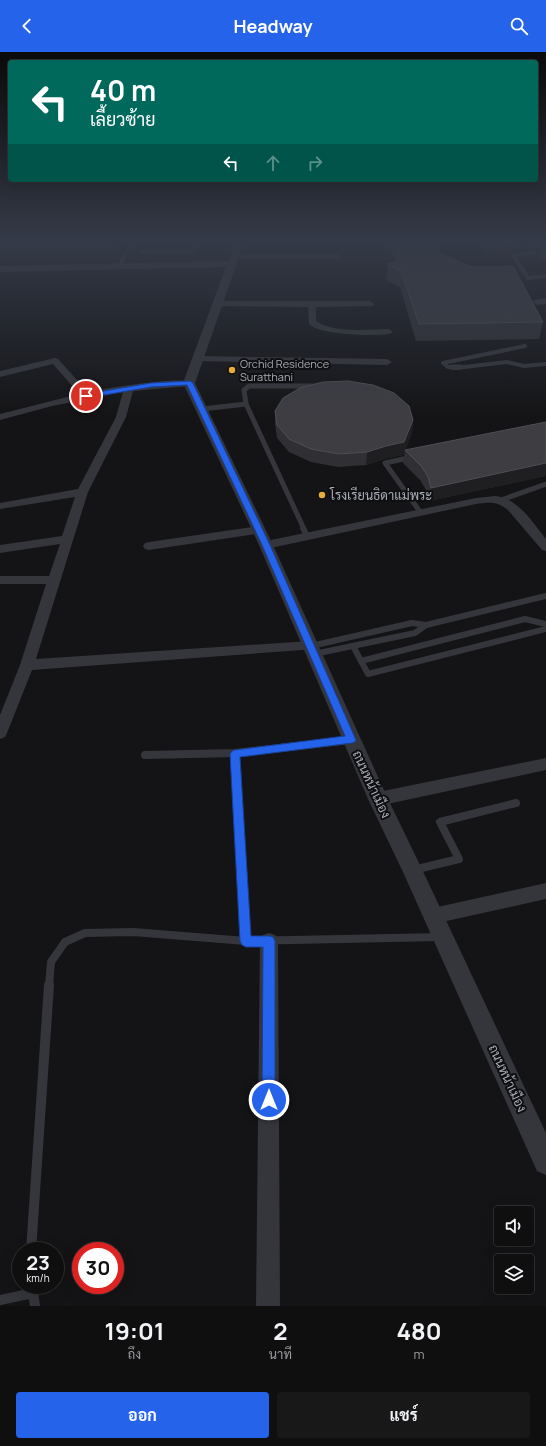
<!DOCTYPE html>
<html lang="th">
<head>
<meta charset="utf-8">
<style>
  :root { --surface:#0f0f10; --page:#181819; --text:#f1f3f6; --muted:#9b9c9f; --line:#2f2f30; --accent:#2563eb }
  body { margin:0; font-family:Manrope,Sarabun,sans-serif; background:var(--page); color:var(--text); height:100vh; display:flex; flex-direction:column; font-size:15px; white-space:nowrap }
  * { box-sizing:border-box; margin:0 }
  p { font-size:13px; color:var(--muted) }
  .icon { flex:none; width:22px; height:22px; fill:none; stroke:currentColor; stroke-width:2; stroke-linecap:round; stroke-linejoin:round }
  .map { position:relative; height:1254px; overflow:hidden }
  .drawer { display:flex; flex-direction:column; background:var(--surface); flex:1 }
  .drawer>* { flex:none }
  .hud { position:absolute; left:8px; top:8px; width:530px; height:122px; border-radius:4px; box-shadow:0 4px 16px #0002,0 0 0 1px var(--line); background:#00695c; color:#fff; overflow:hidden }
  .buttons { position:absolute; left:494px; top:1154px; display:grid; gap:8px }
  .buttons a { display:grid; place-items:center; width:40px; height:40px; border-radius:4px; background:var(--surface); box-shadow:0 4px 16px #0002,0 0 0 1px var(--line); font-size:20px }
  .speed { position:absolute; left:12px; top:1190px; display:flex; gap:8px; font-size:20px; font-weight:700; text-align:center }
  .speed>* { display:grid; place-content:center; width:52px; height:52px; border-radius:50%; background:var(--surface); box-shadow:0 4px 16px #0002,0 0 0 1px var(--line); line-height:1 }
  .speed small { font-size:10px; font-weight:400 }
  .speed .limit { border:6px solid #d22; background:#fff; color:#111 }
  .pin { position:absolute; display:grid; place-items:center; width:34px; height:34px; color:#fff; margin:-17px; border:2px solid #fff; border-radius:50%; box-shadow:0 1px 4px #0007 }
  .me { position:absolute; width:44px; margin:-22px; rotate:0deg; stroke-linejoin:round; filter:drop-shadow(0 0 3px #0008) }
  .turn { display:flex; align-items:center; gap:14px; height:84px; padding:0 16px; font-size:18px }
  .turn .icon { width:52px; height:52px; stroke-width:2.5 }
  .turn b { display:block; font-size:28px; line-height:34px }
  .lanes { display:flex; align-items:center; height:38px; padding:0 16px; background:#0003; justify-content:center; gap:20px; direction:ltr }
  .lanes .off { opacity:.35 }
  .eta { display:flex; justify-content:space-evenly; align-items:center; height:68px; text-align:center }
  .eta b { font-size:24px; font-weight:700; line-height:28px }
  .action { display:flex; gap:8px; margin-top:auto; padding:8px 16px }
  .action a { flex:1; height:46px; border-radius:4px; background:var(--accent); color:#fff; font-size:16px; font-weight:700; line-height:46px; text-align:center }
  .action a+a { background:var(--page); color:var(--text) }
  header { display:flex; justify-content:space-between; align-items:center; height:52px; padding:0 16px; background:var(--accent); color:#fff; font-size:18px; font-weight:700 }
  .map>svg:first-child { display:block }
</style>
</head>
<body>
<header><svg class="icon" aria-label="back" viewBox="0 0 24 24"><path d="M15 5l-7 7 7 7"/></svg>Headway<svg class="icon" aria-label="search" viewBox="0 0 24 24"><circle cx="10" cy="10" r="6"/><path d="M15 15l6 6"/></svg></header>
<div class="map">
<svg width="546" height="1254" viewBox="0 0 546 1254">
  <rect width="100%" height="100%" fill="#141416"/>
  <!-- green -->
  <path fill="#1b211b" d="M0,188h121c-6,16 -7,18 -24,20h-97z"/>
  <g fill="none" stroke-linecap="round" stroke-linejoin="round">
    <!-- service-far4 -->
    <g stroke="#35363b" stroke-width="4">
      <path d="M141,200h52l4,-12"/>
      <path d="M546,200l-33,3 15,23 18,-2"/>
      <path d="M235,204h103"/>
      <path d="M119,215l9,-18 10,-7 59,-2"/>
      <path d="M525,294l-82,17 5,4 8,1 51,-6 17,4 22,-2"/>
    </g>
    <!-- service-far3 -->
    <g stroke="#35363b" stroke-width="5">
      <path d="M452,315h9"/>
      <path d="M202,357l44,-5"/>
      <path d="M413,405l-28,6 36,50"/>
      <path d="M501,448l45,-16"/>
      <path d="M304,477l-58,-125 -2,-14 5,-4h67"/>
    </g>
    <!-- service-far2 -->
    <g stroke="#35363b" stroke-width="6">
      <path d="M303,476l4,8"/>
      <path d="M311,594l101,-23 14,2 120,-29"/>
      <path d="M353,594l15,28 178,-45"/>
      <path d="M314,602l101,-21 11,-8"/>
      <path d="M361,609l164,-42 21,5"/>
    </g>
    <!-- service-far1 -->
    <g stroke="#35363b" stroke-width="8">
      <path d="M235,701l11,188"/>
      <path d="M145,703l90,-2 116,-13"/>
      <path d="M413,818l46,-11 -19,-37 76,-19"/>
      <path d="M49,934l2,-24 14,-20 20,-9 48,-1 113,9 195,-4"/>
    </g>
    <!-- service -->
    <g stroke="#35363b" stroke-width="10">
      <path d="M31,1199l18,-266"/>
      <path d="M32,1233l3,21"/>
      <path d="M0,1248l33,-7"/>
    </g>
    <!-- minor -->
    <g fill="#35363b" fill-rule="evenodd">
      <path d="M546,246v6l-9,1 -4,-3 1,-2z"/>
      <path d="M217,249h153l4,3 -1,2 -57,1v14c20,13 51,8 73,8l4,3c-6,6 -57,2 -67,-1 -6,-1 -12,-3 -17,-7l-1,-17 -94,-1 -1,-2 1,-2z"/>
      <path d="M197,304l190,3 5,3 -5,3 -193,-4 -2,-2 2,-2z"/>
      <path d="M55,306l3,1 30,33c14,-3 98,-17 106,-9l-5,3 -56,5 -7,26 -38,75 -52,167 275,-18 5,2 2,3 -2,3 -284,21 -25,63 -2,4 -5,2v-24l20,-50 26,-81h-46v-8h49l11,-32 -60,9v-8l62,-9 13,-39 -75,12v-6l78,-14 38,-72 7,-25 -71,14 -52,14v-6l79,-20 -26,-30 -53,13v-6z"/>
      <path d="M495,444c23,2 38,27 51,43v12l-4,-1 -34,-40c-11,-9 -19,-8 -32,-6l-210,45 -4,-1 -2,-3 2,-3 4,-1 210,-43z"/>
      <path d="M259,474l4,1 2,3 -2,3 -114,17 -4,-1 -2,-3 2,-3 4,-1z"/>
      <path d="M546,706v12l-168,36 -6,-2 -2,-5 2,-5 6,-2z"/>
      <path d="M546,831v16l-113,25 -6,-2 -3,-6 3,-6 6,-2z"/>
      <path d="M269,881l6,2 3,6 2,365h-24l4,-365 3,-6z"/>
    </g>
    <!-- tertiary -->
    <path fill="#35363b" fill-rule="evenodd" d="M236,188h9l-50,143 78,162 115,254 32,66 126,268v42l-9,-4 -134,-299 -35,-73 -109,-254 -76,-162 43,-116 -226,5v-6l229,-5z"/>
  </g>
  <!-- wall -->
  <g fill="#303034">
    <path d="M386,188h56l-1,12h-5l107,70 -4,17 -123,2 -16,-54 -14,-7 2,-16 7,-2 -3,-10h-2z"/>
    <path d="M473,188h73v22l-6,-6 1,-7 -8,-1 -45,6z"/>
    <path d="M275,359l138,9 -1,13 -9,22 -19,4 -18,6 -28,2 -27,-5 -22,-10 -12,-14 -2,-14z"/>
    <path d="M546,370v54l-117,25 -3,-11 -6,-10 -17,-17 2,-13z"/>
  </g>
  <!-- shaded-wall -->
  <g fill="#1f1f22">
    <path d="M530,188h4l-1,8 -45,6 2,-9z"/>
    <path d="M413,368l-1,13 -9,22 -19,4 -18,6 1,-13z"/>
    <path d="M546,411v13l-117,25 2,-13z"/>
  </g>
  <!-- building -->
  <g fill="#3d3d42" stroke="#4d4f54">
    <path d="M395,188h14l63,27 41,-1 30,56 -124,2 -18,-53 -13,-7 12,-4z"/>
    <path d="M484,188h46l-40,5z"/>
    <path d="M546,194v5l-4,-4z"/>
    <path d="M348,329l25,4 21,8 15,13 4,14 -9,22 -18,4 -19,6 -28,2 -28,-5 -22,-10 -12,-14 -2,-14 8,-13 17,-10 23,-6z"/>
    <path d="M546,370v41l-115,25 -3,-11 -6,-10 -17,-17z"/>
  </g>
  <!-- sky -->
  <linearGradient id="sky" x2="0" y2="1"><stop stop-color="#0b0b0c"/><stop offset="0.52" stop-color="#343a47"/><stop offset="1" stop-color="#343a47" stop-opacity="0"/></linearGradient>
  <rect width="546" height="364" fill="url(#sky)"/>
  <!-- route -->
  <path fill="#2563eb" stroke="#184099" d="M190,329l3,2 77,162 86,195 -1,2 -3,1 -112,14 11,179h18l4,1 2,4v159l-2,4 -4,2 -5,-2 -2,-4 1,-153h-17l-4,-2 -2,-4 -10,-187 2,-3 3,-1 110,-14 -83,-191 -75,-160 -36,2 -65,11 -3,-2 3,-2 65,-11z"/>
  <!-- markers -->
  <g fill="#e8ac3a" stroke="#0f0f11" stroke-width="1.5">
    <circle cx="232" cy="318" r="4"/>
    <circle cx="322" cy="443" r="4"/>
  </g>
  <g text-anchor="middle" stroke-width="4" stroke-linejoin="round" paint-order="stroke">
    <!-- far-poi labels -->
    <g font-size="11" fill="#a7abb5" stroke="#0f0f11" text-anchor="start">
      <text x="240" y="316">Orchid Residence<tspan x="240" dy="13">Suratthani</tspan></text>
    </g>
    <!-- poi labels -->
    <g font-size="13" fill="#a7abb5" stroke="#0f0f11" text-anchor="start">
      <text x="330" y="448">โรงเรียนธิดาแม่พระ</text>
    </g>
    <!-- street labels -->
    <g font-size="13" fill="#a7abb5" stroke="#0f0f11">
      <text transform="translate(372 732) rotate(65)" y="5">ถนนหน้าเมือง</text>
      <text transform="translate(508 1026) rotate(65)" y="5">ถนนหน้าเมือง</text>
    </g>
  </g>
</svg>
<div class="buttons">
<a><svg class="icon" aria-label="sound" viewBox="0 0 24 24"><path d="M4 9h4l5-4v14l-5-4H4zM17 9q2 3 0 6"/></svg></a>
<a><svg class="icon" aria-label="layers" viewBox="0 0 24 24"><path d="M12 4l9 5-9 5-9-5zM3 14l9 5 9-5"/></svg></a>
</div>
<div class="speed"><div>23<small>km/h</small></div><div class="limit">30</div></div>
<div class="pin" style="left:86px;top:344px;background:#d93025"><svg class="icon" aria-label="arrive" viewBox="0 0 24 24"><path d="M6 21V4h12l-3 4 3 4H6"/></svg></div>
<svg class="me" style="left:269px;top:1048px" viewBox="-20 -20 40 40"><circle r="17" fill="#2563eb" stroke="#fff" stroke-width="3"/><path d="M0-11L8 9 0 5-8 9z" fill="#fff"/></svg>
<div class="hud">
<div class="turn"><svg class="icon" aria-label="left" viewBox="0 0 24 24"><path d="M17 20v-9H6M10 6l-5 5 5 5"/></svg><div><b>40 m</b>เลี้ยวซ้าย</div></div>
<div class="lanes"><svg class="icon" aria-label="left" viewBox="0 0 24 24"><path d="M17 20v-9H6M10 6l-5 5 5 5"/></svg><svg class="icon off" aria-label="ahead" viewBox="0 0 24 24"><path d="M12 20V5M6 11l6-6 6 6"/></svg><svg class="icon off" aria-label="right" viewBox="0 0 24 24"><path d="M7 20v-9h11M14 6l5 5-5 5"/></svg></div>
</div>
</div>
<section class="drawer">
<div class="eta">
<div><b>19:01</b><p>ถึง</p></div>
<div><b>2</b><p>นาที</p></div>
<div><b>480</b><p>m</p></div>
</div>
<div class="action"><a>ออก</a><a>แชร์</a></div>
</section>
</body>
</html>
